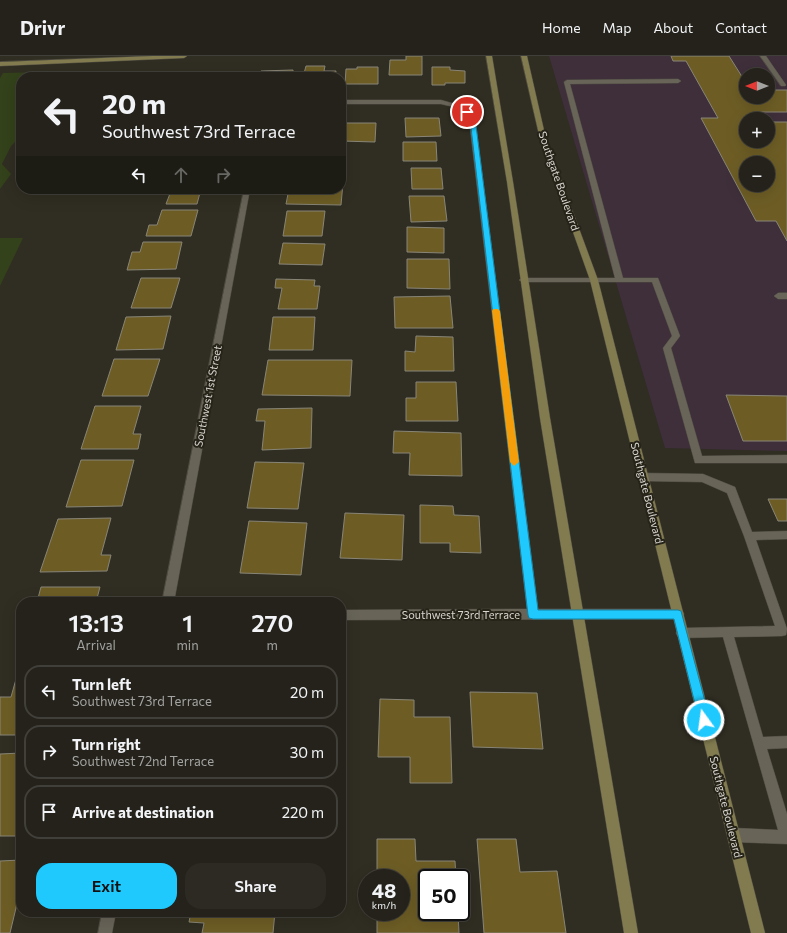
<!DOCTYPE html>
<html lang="en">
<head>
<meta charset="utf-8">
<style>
  :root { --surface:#24221a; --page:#2c2a23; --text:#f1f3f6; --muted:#a3a4a2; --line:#413f39; --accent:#1fc9fd }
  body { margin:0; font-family:Commissioner,sans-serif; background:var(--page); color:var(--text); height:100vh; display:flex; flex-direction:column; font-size:15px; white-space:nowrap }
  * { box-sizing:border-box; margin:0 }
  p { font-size:13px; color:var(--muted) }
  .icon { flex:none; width:22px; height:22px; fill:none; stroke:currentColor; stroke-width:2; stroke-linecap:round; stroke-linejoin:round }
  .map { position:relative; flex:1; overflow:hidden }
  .side { position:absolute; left:16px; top:541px; width:330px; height:320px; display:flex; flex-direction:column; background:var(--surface); border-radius:16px; box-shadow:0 4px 16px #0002,0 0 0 1px var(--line) }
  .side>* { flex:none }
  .guide { position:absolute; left:16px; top:16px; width:330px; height:122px; border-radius:16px; box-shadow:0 4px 16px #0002,0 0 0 1px var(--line); background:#24221a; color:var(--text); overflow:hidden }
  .needle { width:26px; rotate:270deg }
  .tools { position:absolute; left:739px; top:12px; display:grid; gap:8px }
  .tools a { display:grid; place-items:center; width:36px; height:36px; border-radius:50%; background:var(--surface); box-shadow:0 4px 16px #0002,0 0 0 1px var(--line); font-size:20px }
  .speed { position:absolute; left:358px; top:813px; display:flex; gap:8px; font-size:20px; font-weight:700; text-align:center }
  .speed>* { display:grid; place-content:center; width:52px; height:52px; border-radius:50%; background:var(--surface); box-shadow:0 4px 16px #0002,0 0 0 1px var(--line); line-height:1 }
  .speed small { font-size:10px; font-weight:400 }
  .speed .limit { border:2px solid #111; border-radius:6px; background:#fff; color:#111 }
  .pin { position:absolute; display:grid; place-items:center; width:34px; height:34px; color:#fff; margin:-17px; border:2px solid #fff; border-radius:50%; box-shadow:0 1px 4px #0007 }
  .me { position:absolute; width:44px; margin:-22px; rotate:346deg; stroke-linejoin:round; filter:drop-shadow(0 0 3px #0008) }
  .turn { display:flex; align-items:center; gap:14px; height:84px; padding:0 20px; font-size:18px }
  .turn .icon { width:52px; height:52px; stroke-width:2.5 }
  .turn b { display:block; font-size:28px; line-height:34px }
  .lanes { display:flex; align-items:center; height:38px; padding:0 20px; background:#0003; justify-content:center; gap:20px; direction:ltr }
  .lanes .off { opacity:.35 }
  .eta { display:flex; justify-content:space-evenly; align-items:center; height:68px; text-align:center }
  .eta b { font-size:24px; font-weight:600; line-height:28px }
  .cta { display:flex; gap:8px; margin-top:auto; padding:8px 20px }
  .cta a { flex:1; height:46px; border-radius:16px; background:var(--accent); color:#111; font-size:16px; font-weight:600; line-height:46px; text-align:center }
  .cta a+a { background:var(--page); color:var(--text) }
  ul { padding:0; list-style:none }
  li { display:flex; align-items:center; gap:12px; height:54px; margin:0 8px 6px; padding:0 12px; border:2px solid var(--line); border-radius:16px }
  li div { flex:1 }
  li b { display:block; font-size:15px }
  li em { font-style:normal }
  header { display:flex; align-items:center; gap:24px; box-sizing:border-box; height:56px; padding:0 20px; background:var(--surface); border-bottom:1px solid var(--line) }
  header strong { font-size:19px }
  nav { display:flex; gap:22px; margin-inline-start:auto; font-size:14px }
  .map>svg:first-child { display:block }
</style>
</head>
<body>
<header>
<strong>Drivr</strong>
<nav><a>Home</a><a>Map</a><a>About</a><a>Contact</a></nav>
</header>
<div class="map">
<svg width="787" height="877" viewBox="0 0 787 877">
  <rect width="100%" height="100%" fill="#302d22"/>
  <!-- commercial -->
  <path fill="#3e2f3b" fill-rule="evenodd" d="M549,0h238v395l-122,-3zM746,19h22v22h-22zM746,63h22v22h-22zM746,107h22v22h-22z"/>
  <!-- green -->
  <g fill="#33421a">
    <path d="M79,15l-5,6h-53v59l-10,10 -9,18 9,10 -11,15v-111l3,-5z"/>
    <path d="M0,182h23l-23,48z"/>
  </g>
  <!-- building -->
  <g fill="#6d5d25" stroke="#888578" fill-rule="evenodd">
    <path d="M406,0h16v19h-33l1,-15h16z"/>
    <path d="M671,0h58l17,27v14h22v-7h19v22h-27l5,7h-19v22h22v-19h19v119l-11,-20h-20l-55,-103h17l-32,-57h-13zM746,107h22v22h-22z"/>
    <path d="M306,10h19l-1,5h12l-1,6h-32z"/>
    <path d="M357,11h21v17h-33l1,-15h11z"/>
    <path d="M432,11h18v3l15,1v12h-20v2h-13z"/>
    <path d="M293,14v7h-33l1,-6z"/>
    <path d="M405,62h34l2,18 -35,1z"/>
    <path d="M341,67h35l-1,19 -34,-1z"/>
    <path d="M403,86h33l1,19h-34z"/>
    <path d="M411,112h30l2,21h-31z"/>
    <path d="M341,127h2l-2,22 -55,-1 3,-15h52z"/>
    <path d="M163,133h38l-4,15h-31l5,-13h-9z"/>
    <path d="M409,140h35l3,25 -36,1z"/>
    <path d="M162,154h36l-7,26h-45l3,-11h8z"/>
    <path d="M287,155h38l-3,25h-39z"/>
    <path d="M407,171l37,1v25l-37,-1z"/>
    <path d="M143,186h39l-6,27 -49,1 5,-18h8z"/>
    <path d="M283,187l42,1 -3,21 -43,-1z"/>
    <path d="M407,203h42l1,30 -43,-1z"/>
    <path d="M141,222h39l-9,30h-40z"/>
    <path d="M276,223l39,1 -1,6h6l-3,23h-39l4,-21h-7z"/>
    <path d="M450,240l3,32h-58l-1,-31z"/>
    <path d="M171,260l-8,33 -47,1 10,-33z"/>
    <path d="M273,261h42l-2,33h-44z"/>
    <path d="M416,280l37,1 1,34h-49v-20l10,1z"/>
    <path d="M114,303h46l-12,37h-46z"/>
    <path d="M268,304h84l-2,36 -88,-1z"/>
    <path d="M416,326h40l2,39h-52v-23h10z"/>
    <path d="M726,339l61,1v45h-44z"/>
    <path d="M95,350h46l-8,28h8l-3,15h-57z"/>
    <path d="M312,352l-1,40 -49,2 3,-29h-9l2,-12z"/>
    <path d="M394,375l67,2 1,43 -53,-1 1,-22h-17z"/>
    <path d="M81,404h53l-12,46 -56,1z"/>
    <path d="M255,406l49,1 -6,46 -51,-1z"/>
    <path d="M768,443h19v22h-9z"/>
    <path d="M420,449l33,1 1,9 25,1 2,37 -31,-1v-9h-30z"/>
    <path d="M345,457l59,2 -2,45 -62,-2z"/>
    <path d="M111,462l-10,37h10l-4,16 -67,1 18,-53z"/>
    <path d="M249,465l58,2 -6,52 -61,-2z"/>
    <path d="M41,531h59l-4,15h-59z"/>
    <path d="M20,609l1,70h-21v-38h11z"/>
    <path d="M470,636l67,1 6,56 -70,-2z"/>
    <path d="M380,643l34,1v17h36l2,66h-42v-26h-32z"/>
    <path d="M21,697v83h-21v-82z"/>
    <path d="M377,783h38l1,22h39l1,17h-29v34h31l1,21h-82v-21h24v-34h-24z"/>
    <path d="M477,783h39l4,33 37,-1 9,62h-82z"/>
    <path d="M21,804v27l-11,46h-10v-72z"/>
    <path d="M191,856h84l-2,21h-71l2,-10 -15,-1z"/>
  </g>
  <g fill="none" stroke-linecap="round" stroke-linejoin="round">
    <defs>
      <g id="service">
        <path d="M760,0h6l20,29 -1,1h-4z"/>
        <path d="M567,24l111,-1 3,2 -3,2 -108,1 53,194h35l22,58 -9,12 31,108 85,-1v8h-92l-32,-115 9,-12 -20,-54h-129l-4,-2 4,-2h92l-51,-196z"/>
        <path d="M787,237v6h-9l-4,-3 4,-3z"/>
        <path d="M643,417l60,1 32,13 17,45 35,-1v8l-31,1 31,89 -1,6 -4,1 -48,1 29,100 24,-1v12l-20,1 20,65v30l-53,-2 -5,-2 -2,-5 2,-5 5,-2 44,2 -55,-193 -41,1 -4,-1 -2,-4 2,-4 4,-1 93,-2 -31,-90 -17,-43 -25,-11 -59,-1 -3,-1 -2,-3 2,-3z"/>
      </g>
      <g id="minor">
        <path d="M341,44h100l21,6 13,12 63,491h140l4,1 2,4 -2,4 -4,1 -337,1v-10l186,-1 -58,-490 -11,-11 -17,-4h-100z"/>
        <path d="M244,133h6l-76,413h-12z"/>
        <path d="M102,856h14l-4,21h-14z"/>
      </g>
      <g id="secondary">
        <path d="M152,0h35l-3,2 -184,8v-4z"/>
        <path d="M486,0h6l21,126 37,236 88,515h-14l-84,-515 -33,-236z"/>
        <path d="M521,0h6l19,83 52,141 167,653h-14l-161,-653 -50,-141z"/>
      </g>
    </defs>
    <!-- service casing -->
    <use href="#service" stroke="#4e4b42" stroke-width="1"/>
    <!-- minor casing -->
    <use href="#minor" stroke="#4e4b42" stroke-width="1"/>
    <!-- secondary casing -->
    <use href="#secondary" stroke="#4e4b42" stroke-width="1"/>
    <!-- service -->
    <use href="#service" fill="#686458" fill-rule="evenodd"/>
    <!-- minor -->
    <use href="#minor" fill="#686458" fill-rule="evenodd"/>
    <!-- secondary -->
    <use href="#secondary" fill="#817b4f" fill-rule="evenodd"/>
  </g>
  <!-- route -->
  <path fill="#1fc9fd" stroke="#1483a4" d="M465,55h4l6,7 63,492h140l3,1 29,109 -2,4 -4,1 -3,-1 -2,-4 -25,-101h-141l-4,-1 -1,-3 -58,-496 -6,-7z"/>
  <!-- slow -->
  <path fill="#f59e0b" d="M493,253h5l2,2 19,151 -5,4 -4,-4 -18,-151z"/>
  <g text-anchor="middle" stroke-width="4" stroke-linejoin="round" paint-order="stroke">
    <!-- street labels -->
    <g font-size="11" fill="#d8d6d0" stroke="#262318">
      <text transform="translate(559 125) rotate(71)" y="4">Southgate Boulevard</text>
      <text transform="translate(208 340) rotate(-79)" y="4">Southwest 1st Street</text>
      <text transform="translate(647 437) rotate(76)" y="4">Southgate Boulevard</text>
      <text x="461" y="563">Southwest 73rd Terrace</text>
      <text transform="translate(726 751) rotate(76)" y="4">Southgate Boulevard</text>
    </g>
  </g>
</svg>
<div class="tools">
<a><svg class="needle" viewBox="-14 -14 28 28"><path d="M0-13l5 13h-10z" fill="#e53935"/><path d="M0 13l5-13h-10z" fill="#a3a4a2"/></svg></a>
<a>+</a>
<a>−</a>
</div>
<div class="speed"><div>48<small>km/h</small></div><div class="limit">50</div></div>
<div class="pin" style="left:467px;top:56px;background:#d93025"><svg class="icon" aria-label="arrive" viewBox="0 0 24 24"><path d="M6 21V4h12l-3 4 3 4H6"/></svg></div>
<svg class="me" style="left:704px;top:664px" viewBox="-20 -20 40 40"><circle r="17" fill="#1fc9fd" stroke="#fff" stroke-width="3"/><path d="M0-11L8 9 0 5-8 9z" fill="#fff"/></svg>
<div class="guide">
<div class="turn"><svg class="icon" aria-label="left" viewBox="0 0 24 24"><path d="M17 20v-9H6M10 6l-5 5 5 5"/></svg><div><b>20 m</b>Southwest 73rd Terrace</div></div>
<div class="lanes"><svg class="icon" aria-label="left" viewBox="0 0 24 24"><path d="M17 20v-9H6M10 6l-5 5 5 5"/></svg><svg class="icon off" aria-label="ahead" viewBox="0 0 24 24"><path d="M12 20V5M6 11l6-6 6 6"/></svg><svg class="icon off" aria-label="right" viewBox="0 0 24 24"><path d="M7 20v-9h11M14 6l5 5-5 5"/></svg></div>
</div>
<section class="side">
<div class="eta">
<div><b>13:13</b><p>Arrival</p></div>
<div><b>1</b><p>min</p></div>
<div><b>270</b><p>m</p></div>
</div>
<ul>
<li><svg class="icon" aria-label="left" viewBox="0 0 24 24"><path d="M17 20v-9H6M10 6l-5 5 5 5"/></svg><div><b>Turn left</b><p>Southwest 73rd Terrace</p></div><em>20 m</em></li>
<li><svg class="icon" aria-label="right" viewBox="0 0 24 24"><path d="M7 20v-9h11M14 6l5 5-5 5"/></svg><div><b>Turn right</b><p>Southwest 72nd Terrace</p></div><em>30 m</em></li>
<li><svg class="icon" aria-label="arrive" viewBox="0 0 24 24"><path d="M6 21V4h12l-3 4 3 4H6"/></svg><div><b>Arrive at destination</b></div><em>220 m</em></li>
</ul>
<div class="cta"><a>Exit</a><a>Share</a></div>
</section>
</div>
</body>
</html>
